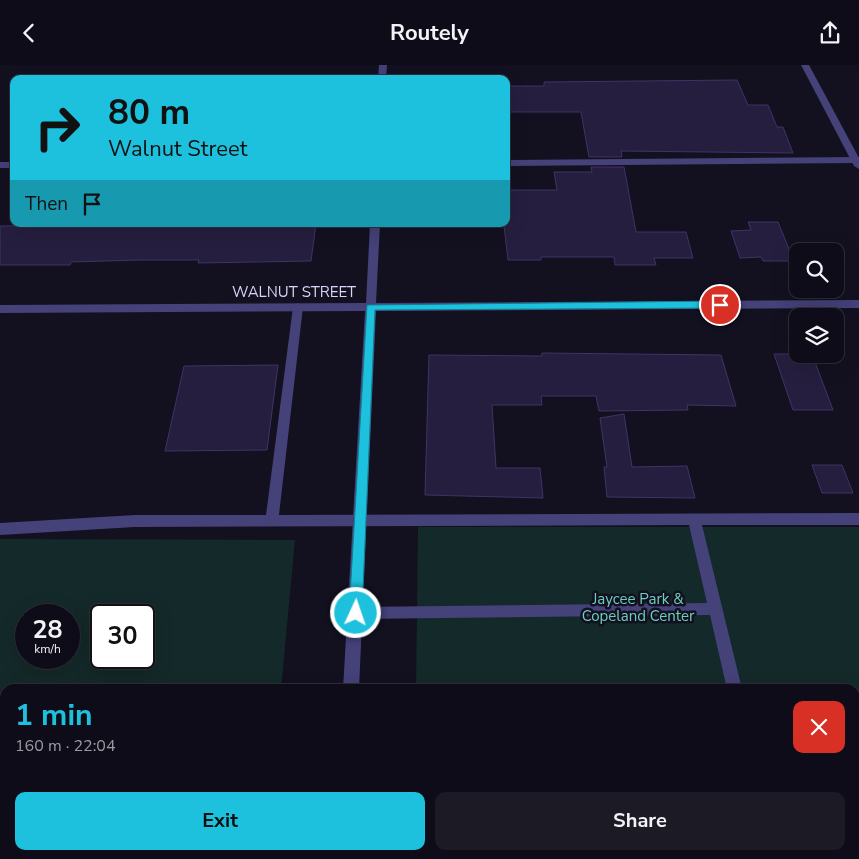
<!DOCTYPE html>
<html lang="en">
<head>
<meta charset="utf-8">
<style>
  :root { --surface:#0e0c18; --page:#1c1a25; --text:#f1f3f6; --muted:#9b9ba2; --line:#2e2c37; --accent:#1dc1dd }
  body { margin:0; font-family:"Nunito Sans",sans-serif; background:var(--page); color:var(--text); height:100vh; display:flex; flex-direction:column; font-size:19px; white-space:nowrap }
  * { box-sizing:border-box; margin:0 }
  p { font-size:16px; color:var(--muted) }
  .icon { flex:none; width:28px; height:28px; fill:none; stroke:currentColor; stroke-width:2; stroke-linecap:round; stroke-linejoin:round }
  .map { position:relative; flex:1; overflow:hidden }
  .sheet { position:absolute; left:0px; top:619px; width:860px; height:176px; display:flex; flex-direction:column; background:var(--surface); border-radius:15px 15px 0 0; box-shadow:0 5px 20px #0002,0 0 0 1px var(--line) }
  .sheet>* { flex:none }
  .banner { position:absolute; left:10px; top:10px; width:500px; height:152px; border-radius:10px; box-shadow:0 5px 20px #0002,0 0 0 1px var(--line); background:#1dc1dd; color:#111; overflow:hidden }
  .tools { position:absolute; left:789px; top:178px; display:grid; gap:10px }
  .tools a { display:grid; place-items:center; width:55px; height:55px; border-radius:10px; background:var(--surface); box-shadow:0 5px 20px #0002,0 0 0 1px var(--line); font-size:25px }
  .speed { position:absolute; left:15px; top:539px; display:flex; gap:10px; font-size:25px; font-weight:700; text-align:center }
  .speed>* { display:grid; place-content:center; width:65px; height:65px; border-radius:50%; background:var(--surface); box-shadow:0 5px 20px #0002,0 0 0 1px var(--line); line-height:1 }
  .speed small { font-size:12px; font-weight:400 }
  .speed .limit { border:2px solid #111; border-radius:8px; background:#fff; color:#111 }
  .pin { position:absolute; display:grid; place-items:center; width:42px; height:42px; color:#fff; margin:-21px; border:2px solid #fff; border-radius:50%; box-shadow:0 1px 5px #0007 }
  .me { position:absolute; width:55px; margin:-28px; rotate:3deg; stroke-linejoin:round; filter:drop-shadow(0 0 4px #0008) }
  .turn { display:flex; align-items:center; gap:18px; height:105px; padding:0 15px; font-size:22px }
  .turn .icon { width:65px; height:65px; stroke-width:2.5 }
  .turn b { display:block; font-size:35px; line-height:42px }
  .then { display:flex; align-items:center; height:48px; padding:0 15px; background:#0003; gap:10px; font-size:19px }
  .round { display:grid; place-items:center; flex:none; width:52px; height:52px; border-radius:10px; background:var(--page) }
  .head { display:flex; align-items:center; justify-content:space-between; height:85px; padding:0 15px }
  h1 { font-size:30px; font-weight:700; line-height:38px; color:var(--accent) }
  .button { display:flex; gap:10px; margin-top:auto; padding:10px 15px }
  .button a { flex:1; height:58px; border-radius:10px; background:var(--accent); color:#111; font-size:20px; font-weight:700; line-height:58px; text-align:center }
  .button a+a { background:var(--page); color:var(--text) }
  header { display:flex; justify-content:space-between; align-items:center; height:65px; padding:0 15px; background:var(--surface); font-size:22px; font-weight:700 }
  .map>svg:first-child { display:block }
</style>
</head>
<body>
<header><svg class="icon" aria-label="back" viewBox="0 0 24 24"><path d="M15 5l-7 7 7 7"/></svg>Routely<svg class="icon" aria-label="share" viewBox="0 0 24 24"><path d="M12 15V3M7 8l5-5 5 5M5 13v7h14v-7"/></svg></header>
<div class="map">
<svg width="859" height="794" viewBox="0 0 859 794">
  <rect width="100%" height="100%" fill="#131020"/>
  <!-- green -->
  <g fill="#142929" fill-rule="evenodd">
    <path d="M418,462h441v270h-4v-108h-439z"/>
    <path d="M0,474l295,1 -14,149h-276v84h-5zM26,550h43v42h-43zM101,550h43v42h-43z"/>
  </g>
  <!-- building -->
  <g fill="#261e3e" stroke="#403367">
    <path d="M737,15l11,25h20l9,22h6l10,26 -172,-2 1,6h-33l-8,-45h-75v-26h38v-4z"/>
    <path d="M591,102h33l12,65h50l7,26h-39l2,7h-41l-1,-8h-73v3h-33l-4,-34h2v-36h51l-3,-18h38z"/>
    <path d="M748,157h30l16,39h-31l-2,-4 -21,1 -9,-27 20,-1z"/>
    <path d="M129,159h187l-5,37 -113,2 1,-3h-61l-67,2 -1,3h-70v-39z"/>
    <path d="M542,288l179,2 15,51 -49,-1 1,5 -89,1 -3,-15h-55l1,9h-50l4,63h44l3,30 -118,-3 4,-140 113,1z"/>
    <path d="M774,289h38l21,56h-40z"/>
    <path d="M278,300l-11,85 -102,1 19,-85z"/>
    <path d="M624,349l8,53 55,-1 8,32 -88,-1 -3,-30h3l-7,-49z"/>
    <path d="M812,400h30l11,28h-31z"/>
  </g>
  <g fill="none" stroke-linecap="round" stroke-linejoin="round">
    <!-- lane -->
    <g fill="#454179" fill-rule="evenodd">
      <path d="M859,92v6l-353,3v-6z"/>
      <rect x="0" y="97" width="14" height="6"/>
      <path d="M298,238l5,4 -24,208 580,-2v12h-157l40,164h-15l-17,-74 -355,4 -5,-1 -2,-5 2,-5 5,-1 352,-4 -18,-78 -554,2 -135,8v-12l135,-8h131l27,-208z"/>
      <rect x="855" y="773" width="4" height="16"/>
      <path d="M474,790h16l1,4h-16z"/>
    </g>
    <!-- street -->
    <g fill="#454179" fill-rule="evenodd">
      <path d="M379,0h8l-1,14h-8z"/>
      <path d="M801,0h8l50,93v11l-5,-3z"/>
      <path d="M370,159h10l-4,79 483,-3v8l-483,3 -17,378h-16l22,-378 -365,2v-8l366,-2z"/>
      <path d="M0,777h5v13l6,1 -11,2z"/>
      <rect x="334" y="790" width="16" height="4"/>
    </g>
  </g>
  <!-- route -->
  <path fill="#1dc1dd" stroke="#137d90" d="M720,236l5,4 -5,3 -345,2 -13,303 -2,4h-9l-2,-4 18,-308z"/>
  <g text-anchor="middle" stroke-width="5" stroke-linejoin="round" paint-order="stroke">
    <!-- street labels -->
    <g font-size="15" fill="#dad4f9" stroke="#131020">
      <text x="294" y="232">WALNUT STREET</text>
    </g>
    <!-- park labels -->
    <g font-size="15" fill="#6ad0bb" stroke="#131020">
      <text x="638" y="539">Jaycee Park &amp;<tspan x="638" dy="17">Copeland Center</tspan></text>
    </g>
  </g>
</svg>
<div class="tools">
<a><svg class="icon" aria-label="search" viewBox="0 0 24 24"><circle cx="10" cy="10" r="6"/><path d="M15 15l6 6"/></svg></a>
<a><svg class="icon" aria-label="layers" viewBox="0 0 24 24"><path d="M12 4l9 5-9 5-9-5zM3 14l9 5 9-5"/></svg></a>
</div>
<div class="speed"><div>28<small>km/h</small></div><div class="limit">30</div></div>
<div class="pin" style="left:720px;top:240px;background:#d93025"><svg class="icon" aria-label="arrive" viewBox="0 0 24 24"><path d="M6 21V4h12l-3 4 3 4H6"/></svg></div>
<svg class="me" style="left:356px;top:548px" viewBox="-20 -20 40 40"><circle r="17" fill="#1dc1dd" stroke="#fff" stroke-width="3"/><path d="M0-11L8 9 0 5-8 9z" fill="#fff"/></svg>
<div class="banner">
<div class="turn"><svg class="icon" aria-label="right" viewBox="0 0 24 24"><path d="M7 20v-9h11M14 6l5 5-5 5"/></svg><div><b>80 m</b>Walnut Street</div></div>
<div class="then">Then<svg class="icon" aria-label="arrive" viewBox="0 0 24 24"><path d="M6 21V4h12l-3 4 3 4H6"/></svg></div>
</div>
<section class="sheet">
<div class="head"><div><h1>1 min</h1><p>160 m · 22:04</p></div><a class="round" style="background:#d93025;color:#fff"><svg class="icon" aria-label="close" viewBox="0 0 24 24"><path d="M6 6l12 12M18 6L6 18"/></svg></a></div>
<div class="button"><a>Exit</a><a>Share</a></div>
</section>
</div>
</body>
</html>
